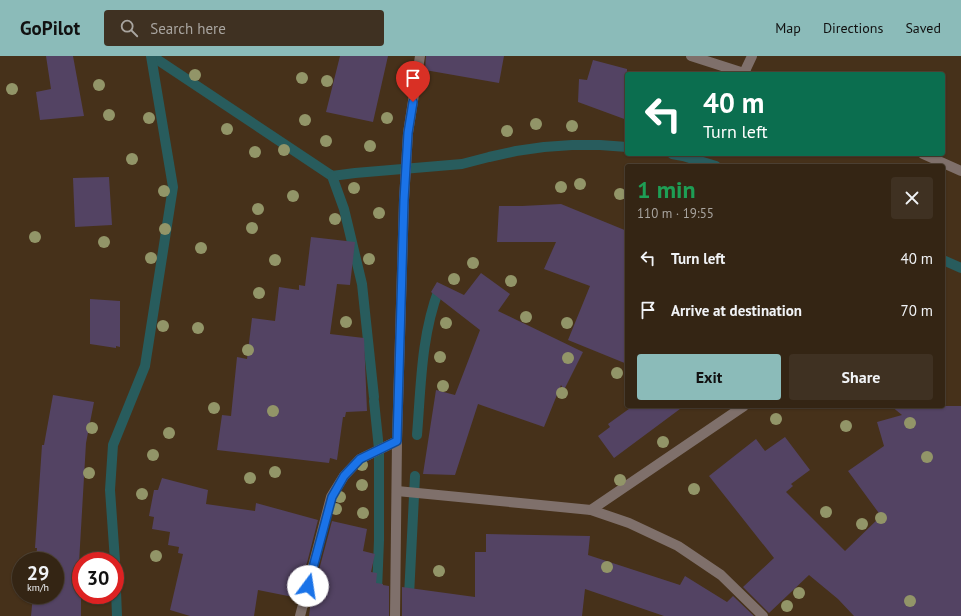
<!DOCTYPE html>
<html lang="en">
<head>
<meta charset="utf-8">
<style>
  :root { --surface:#342514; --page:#3f3122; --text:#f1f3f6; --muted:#a9a5a0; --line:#4e4234; --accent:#8bbbb9 }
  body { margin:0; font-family:"PT Sans",sans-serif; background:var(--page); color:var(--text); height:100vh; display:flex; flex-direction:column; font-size:15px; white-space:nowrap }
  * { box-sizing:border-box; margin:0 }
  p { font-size:13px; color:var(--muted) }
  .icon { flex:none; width:22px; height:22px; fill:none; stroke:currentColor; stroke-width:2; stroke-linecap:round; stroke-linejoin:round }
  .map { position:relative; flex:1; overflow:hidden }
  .details { position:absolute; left:625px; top:108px; width:320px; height:244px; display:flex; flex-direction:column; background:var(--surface); border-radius:4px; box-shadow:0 1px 3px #0004,0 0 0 1px var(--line) }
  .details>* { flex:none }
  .hud { position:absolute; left:625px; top:16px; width:320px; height:84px; border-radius:4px; box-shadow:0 1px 3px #0004,0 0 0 1px var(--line); background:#0b6e4f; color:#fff; overflow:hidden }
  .speed { position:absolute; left:12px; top:496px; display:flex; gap:8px; font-size:20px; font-weight:700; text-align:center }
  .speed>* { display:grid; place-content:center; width:52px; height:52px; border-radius:50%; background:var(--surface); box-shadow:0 1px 3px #0004,0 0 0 1px var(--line); line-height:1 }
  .speed small { font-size:10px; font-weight:400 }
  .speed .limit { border:6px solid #d22; background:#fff; color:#111 }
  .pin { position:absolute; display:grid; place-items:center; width:34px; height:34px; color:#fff; margin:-41px -17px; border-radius:50% 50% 50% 0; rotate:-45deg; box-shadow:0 0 4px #0007 }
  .pin .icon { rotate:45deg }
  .me { position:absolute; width:44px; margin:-22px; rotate:14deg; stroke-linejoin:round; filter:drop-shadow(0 0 3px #0008) }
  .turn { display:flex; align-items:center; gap:14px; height:84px; padding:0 12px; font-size:18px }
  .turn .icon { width:52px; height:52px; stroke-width:2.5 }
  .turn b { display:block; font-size:28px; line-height:34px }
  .round { display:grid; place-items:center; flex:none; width:42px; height:42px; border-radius:4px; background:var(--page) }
  .summary { display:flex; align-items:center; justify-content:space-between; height:68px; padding:0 12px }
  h1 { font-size:24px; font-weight:700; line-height:30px; color:#1e9e55 }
  .button { display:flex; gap:8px; margin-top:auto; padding:8px 12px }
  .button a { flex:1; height:46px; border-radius:4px; background:var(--accent); color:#111; font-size:16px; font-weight:700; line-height:46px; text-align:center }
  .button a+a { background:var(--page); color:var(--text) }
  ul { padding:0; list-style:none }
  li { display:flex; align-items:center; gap:12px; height:52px; padding:0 12px }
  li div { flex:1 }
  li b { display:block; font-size:15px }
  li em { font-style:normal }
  header { display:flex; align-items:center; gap:24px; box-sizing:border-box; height:56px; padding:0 20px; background:var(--accent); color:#111 }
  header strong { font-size:19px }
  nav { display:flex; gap:22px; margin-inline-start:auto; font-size:14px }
  .search { width:280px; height:36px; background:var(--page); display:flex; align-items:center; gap:10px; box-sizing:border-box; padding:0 14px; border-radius:4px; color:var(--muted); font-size:15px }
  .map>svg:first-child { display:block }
</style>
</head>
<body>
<header>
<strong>GoPilot</strong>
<div class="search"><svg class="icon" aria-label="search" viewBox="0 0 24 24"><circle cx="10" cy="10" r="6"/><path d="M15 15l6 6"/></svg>Search here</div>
<nav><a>Map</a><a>Directions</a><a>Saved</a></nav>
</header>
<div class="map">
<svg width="961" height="560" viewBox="0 0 961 560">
  <rect width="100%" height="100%" fill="#46311a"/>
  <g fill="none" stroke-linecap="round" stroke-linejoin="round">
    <!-- stream -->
    <g stroke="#285c5d" stroke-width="10">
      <path d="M152,0l180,120 23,-3 107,-9 27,-7 27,-6 28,-4 28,-2h28l27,2"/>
      <path d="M672,98l11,2 33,10"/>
      <path d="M332,120l12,33 18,75 12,113"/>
      <path d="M943,204l18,8"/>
      <path d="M374,345l5,48v91l-3,76"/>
      <path d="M417,379c4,-49 4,-99 22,-146"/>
      <path d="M115,505l-5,-71 3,-45 32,-79 28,-179 -22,-131"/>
      <path d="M115,510l2,50"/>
      <path d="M408,560l7,-140"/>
    </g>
  </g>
  <!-- building -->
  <g fill="#534363">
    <path d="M46,0h27l11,60 -44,4 -4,-28 15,-3z"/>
    <path d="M340,0h48l-15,66 -47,-10z"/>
    <path d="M426,0h78l-5,27 -74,-13z"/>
    <path d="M593,4l34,9v51l-49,-18 1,-23 8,1z"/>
    <path d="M109,121l3,48 -37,2 -2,-49z"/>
    <path d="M561,148l66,27v133l-59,-24 22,-54 -46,-17 12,-27h-59l2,-36h23z"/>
    <path d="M311,181l44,5 -5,43 -13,-1 -7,50 34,4 3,73 -21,1 -1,5h-2l-6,43 -7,-2 -1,5 -112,-13 5,-35 9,1 6,-59 10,2 5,-41 23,3 4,-34 20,3v-5l6,1z"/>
    <path d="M481,217l29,21 -12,17 85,41 -19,38 -3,-5 -17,42 -66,-23 -23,71 -32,-1 13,-84 19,5 25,-65 -49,-38 6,-10 27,13z"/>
    <path d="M90,243l30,2v46l-4,-1v2l-26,-4z"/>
    <path d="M53,339l41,7 -8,41 -8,137h3v36h-50l2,-21h22v-34h-19l1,-13h-2l7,-103h2z"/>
    <path d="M633,350h51l-70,52 -16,-22 12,-9 -2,-3z"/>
    <path d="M891,350h70v210h-107l-16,-17 -29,-24 -40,38 -26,-26 31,-29 -65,-82 47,-37 9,12 20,-14 25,33 -19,14 2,2 -7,6 59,59 36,-35 -33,-45 36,-25 -7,-24 25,-7z"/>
    <path d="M162,422l46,12 -2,14 49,7 1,-8 62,17 -20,78 -40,-8 -4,26h-64l-20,-6 13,-56 -5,-1 1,-6 -11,-2 2,-13 -18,-3 2,-12 -5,-1 5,-26h4z"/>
    <path d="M332,465l35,8 -4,22 12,3 -4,18 6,1 -1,10 7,1v1l6,1v30h-80l2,-16z"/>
    <path d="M486,478l104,2 -2,19 92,30 5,-9 42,26 6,-6 21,20h-90l-79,-27 -3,27h-180v-29l73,10v-45h11z"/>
  </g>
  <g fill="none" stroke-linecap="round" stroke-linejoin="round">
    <!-- minor -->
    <g stroke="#7f706b" stroke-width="10">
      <path d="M691,0l56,18"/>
      <path d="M744,17l8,-17"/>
      <path d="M923,98l38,17"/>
      <path d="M397,435l194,19 38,13 49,23 43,29 42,41"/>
      <path d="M591,454l153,-104"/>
      <path d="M300,560l31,-119 13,-21 16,-17 37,-18"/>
      <path d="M395,560l2,-175 7,-241 4,-67 12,-77"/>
    </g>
  </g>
  <!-- trees -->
  <g fill="#929568">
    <circle cx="195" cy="19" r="6"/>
    <circle cx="302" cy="22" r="6"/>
    <circle cx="327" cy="25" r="6"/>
    <circle cx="99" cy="29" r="6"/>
    <circle cx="12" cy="33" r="6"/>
    <circle cx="109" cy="59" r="6"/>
    <circle cx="149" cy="62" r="6"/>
    <circle cx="387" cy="62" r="6"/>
    <circle cx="305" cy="64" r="6"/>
    <circle cx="536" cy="68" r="6"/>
    <circle cx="572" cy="70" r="6"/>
    <circle cx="227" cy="73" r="6"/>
    <circle cx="507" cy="75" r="6"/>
    <circle cx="326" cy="85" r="6"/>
    <circle cx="370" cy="90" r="6"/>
    <circle cx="284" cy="94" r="6"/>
    <circle cx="255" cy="96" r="6"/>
    <circle cx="132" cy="103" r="6"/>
    <circle cx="580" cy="128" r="6"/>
    <circle cx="561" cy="131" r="6"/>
    <circle cx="354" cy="132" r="6"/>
    <circle cx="164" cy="135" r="6"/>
    <circle cx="620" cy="138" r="6"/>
    <circle cx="293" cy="140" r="6"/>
    <circle cx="258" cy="153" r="6"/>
    <circle cx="379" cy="157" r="6"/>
    <circle cx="335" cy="163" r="6"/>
    <circle cx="252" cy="172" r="6"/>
    <circle cx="165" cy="173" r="6"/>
    <circle cx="35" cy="181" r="6"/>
    <circle cx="104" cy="186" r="6"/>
    <circle cx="201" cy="192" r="6"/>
    <circle cx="151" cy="202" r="6"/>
    <circle cx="369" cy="203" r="6"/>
    <circle cx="275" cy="204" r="6"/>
    <circle cx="473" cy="207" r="6"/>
    <circle cx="454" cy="223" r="6"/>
    <circle cx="511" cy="225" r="6"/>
    <circle cx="259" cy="237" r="6"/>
    <circle cx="526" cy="261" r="6"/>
    <circle cx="346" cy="266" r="6"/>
    <circle cx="446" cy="267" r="6"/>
    <circle cx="567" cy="267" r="6"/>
    <circle cx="163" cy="270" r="6"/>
    <circle cx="198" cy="272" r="6"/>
    <circle cx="248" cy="294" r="6"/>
    <circle cx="440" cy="301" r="6"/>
    <circle cx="568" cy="302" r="6"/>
    <circle cx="617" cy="317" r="6"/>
    <circle cx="443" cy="330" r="6"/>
    <circle cx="562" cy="337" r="6"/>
    <circle cx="214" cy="352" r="6"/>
    <circle cx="273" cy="355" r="6"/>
    <circle cx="776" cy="363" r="6"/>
    <circle cx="910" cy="367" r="6"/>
    <circle cx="846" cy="370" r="6"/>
    <circle cx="92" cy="372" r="6"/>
    <circle cx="169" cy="377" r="6"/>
    <circle cx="663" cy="386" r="6"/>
    <circle cx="153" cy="399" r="6"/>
    <circle cx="927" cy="401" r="6"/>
    <circle cx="362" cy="409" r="6"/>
    <circle cx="275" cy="416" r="6"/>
    <circle cx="89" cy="417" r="6"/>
    <circle cx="250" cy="422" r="6"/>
    <circle cx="620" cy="424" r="6"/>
    <circle cx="362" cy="429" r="6"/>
    <circle cx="694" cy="433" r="6"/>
    <circle cx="142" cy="438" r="6"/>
    <circle cx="340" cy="441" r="6"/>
    <circle cx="336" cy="453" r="6"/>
    <circle cx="826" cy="456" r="6"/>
    <circle cx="363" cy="457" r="6"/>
    <circle cx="881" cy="462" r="6"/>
    <circle cx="862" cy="468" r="6"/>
    <circle cx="156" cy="500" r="6"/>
    <circle cx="607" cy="511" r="6"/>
    <circle cx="439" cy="515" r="6"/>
    <circle cx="799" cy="537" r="6"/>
    <circle cx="910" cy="545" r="6"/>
    <circle cx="787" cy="550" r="6"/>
  </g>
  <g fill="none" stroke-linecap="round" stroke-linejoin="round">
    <defs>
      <path id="route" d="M308,530l24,-89 12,-21 16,-17 37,-18 7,-241 4,-67 5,-31"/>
    </defs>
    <!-- route casing -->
    <use href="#route" stroke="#114b97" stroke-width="10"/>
    <!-- route -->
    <use href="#route" stroke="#1a73e8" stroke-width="7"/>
  </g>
</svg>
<div class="speed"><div>29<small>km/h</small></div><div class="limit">30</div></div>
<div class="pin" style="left:413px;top:46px;background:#d93025"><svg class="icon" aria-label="arrive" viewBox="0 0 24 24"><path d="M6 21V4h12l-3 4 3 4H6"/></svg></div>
<svg class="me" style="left:308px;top:530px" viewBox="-20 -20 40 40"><circle r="19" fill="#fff"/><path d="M0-13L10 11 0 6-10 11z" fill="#1a73e8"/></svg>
<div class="hud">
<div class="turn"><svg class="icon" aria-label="left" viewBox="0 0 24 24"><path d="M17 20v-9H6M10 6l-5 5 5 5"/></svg><div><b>40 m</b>Turn left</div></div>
</div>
<section class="details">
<div class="summary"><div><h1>1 min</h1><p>110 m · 19:55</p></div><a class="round"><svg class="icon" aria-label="close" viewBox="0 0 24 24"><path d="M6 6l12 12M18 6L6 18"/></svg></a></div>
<ul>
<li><svg class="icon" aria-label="left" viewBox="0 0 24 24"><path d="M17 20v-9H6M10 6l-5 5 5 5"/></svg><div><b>Turn left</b></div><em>40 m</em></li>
<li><svg class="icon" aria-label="arrive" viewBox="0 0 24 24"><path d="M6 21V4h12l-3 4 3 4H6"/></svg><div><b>Arrive at destination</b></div><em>70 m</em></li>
</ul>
<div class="button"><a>Exit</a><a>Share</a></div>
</section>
</div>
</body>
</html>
